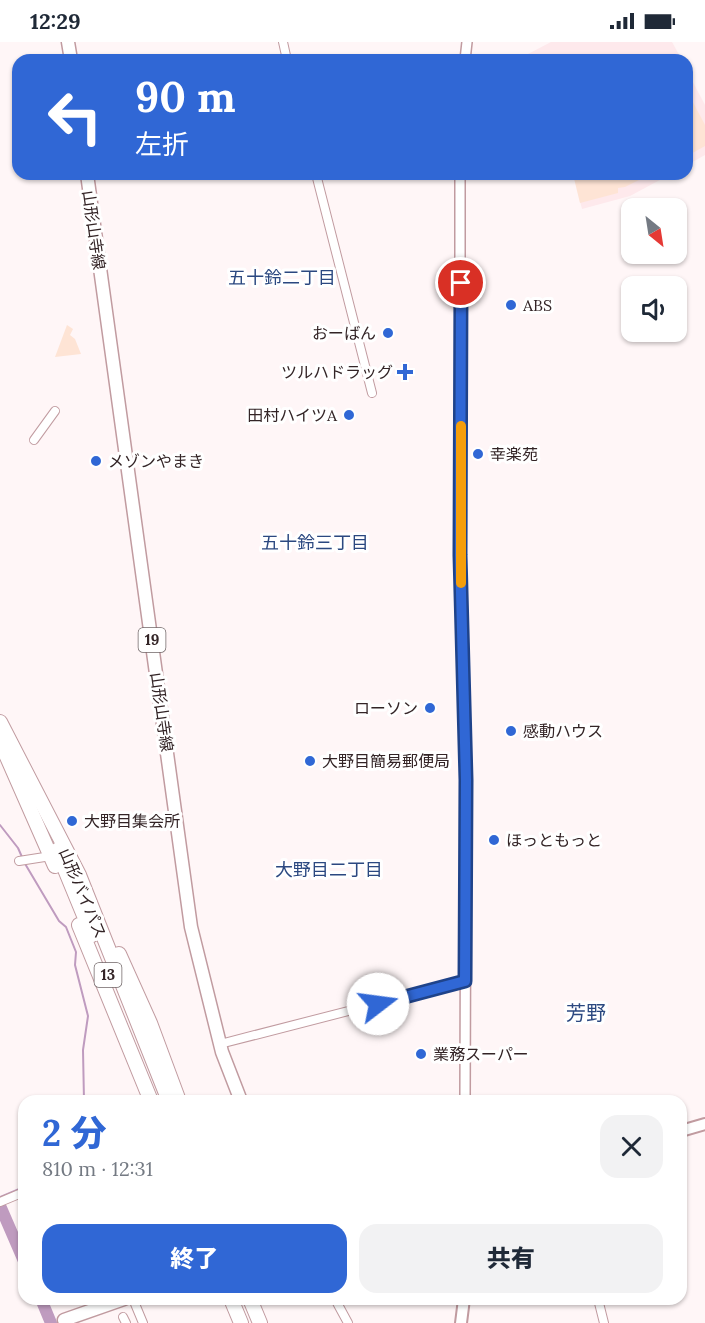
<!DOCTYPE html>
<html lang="ja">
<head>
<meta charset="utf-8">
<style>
  :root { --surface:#fff; --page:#f2f2f3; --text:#1f2937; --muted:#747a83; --accent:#3067d5 }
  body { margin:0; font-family:Lora,"Noto Sans JP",serif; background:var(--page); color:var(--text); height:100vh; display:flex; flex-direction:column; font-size:22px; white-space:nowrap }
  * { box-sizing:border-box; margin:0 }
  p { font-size:20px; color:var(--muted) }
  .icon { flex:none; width:33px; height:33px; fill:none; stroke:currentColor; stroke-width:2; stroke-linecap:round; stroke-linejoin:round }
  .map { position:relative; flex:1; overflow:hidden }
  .drawer { position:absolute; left:18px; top:1053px; width:669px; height:210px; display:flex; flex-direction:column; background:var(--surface); border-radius:18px; box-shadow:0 2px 4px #0004 }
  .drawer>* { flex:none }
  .banner { position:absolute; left:12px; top:12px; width:681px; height:126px; border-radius:18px; box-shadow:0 2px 4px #0004; background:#3067d5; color:#fff; overflow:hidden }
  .needle { width:39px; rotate:150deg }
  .fabs { position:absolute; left:621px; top:156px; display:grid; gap:12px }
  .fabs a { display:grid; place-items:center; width:66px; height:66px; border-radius:12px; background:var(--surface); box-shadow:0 2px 4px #0004; font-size:30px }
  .pin { position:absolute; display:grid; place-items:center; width:51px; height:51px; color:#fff; margin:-26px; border:3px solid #fff; border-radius:50%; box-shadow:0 2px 6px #0007 }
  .me { position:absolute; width:66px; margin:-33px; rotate:75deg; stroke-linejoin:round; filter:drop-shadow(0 0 4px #0008) }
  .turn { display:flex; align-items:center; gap:21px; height:126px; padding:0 24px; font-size:27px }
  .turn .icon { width:78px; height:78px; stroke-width:2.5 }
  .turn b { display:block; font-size:42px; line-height:51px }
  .round { display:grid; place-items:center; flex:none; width:63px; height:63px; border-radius:18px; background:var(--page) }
  .headline { display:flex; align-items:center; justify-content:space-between; height:102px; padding:0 24px }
  h1 { font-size:36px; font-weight:800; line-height:45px; color:var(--accent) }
  .action { display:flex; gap:12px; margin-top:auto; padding:12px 24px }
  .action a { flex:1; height:69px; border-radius:18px; background:var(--accent); color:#fff; font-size:24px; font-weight:800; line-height:69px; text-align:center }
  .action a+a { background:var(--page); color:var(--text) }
  .status { display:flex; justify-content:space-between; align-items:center; height:42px; padding:0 30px; background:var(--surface); direction:ltr }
  .status svg { height:16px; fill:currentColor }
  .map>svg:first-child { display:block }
</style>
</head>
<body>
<div class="status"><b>12:29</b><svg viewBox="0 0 49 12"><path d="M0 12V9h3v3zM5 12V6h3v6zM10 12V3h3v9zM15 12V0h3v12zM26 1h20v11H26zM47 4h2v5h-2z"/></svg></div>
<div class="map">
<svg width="705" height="1281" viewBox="0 0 705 1281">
  <rect width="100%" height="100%" fill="#fff6f7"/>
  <!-- built -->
  <g fill="#fee9ec">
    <path d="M551,0h121l10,18h-151l-3,-6z"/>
    <path d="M687,29l18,34v50l-18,10z"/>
    <path d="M573,132h98l-41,22 -48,13z"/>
  </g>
  <!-- green -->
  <g fill="#fee4d5">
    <path d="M687,49l18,34v21l-18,10z"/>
    <path d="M573,132h78l-26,13 -7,1v5l-38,10z"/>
    <path d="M67,283l6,4 -3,6 5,4 6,15 -26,3z"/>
  </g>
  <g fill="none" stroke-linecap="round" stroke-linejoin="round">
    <!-- stream -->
    <g stroke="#bf9bbf" stroke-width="2">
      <path d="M0,783l18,23 4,9"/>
      <path d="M24,820l35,59 7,6 10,25 -1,13 13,51 -5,34 1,51"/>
      <path d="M0,1155l24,-10"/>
    </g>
    <!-- river -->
    <g stroke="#bf9bbf" stroke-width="12">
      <path d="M1,1166l23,53"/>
      <path d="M41,1257l10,24"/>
    </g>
    <defs>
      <g id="minor">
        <path d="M283,0l4,18"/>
        <path d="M316,132l56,219"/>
        <path d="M34,398l21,-29"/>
        <path d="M19,819l32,-5"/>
        <path d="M220,1002l245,-63"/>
        <path d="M0,1160l24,-10"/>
        <path d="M133,1257l10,24"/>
        <path d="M335,1257l13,24"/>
        <path d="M598,1257l6,24"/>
        <path d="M123,1275l3,6"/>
      </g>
      <g id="tertiary">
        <path d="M465,18l2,-18"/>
        <path d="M460,132v381l6,225 -1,321"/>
      </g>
      <g id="secondary">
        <path d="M681,1089l24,-7"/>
        <path d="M461,1281l3,-24"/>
      </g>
      <g id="primary">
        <path d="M68,0l3,18"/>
        <path d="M87,132l104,753 31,125 19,49"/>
        <path d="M64,1278l60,-21"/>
      </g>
      <g id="trunk">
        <path d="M0,680l79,153 90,226"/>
        <path d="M0,699l55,125"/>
        <path d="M57,808l35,85"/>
        <path d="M79,883l72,176"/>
        <path d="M119,912l31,69 29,78"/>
        <path d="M231,1257l10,24"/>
        <path d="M250,1257l10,24"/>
      </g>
    </defs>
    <!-- minor casing -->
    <use href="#minor" stroke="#c19ba0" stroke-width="10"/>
    <!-- tertiary casing -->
    <use href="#tertiary" stroke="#c19ba0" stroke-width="12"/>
    <!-- secondary casing -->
    <use href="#secondary" stroke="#c19ba0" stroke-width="14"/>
    <!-- primary casing -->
    <use href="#primary" stroke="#c19ba0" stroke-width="15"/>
    <!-- trunk casing -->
    <use href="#trunk" stroke="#c19ba0" stroke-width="16"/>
    <!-- minor -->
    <use href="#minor" stroke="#fff" stroke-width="8"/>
    <!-- tertiary -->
    <use href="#tertiary" stroke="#fff" stroke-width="9"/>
    <!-- secondary -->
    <use href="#secondary" stroke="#fff" stroke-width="10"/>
    <!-- primary -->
    <use href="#primary" stroke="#fff" stroke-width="12"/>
    <!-- trunk -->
    <use href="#trunk" stroke="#fff" stroke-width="14"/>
  </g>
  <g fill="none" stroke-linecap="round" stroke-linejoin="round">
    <defs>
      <path id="route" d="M378,962l87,-23 1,-201 -6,-225 1,-272"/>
    </defs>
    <!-- route casing -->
    <use href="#route" stroke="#1f438a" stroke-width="15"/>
    <!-- route -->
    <use href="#route" stroke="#3067d5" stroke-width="10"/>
    <!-- slow -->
    <path stroke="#f59e0b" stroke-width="10" d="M461,384v157"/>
  </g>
  <!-- markers -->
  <g fill="#3067d5" stroke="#fff" stroke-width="2">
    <circle cx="511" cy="263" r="6"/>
    <circle cx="388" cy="291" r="6"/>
    <path d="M402 321h6v6h6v6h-6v6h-6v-6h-6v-6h6z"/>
    <circle cx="349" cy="373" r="6"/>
    <circle cx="478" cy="412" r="6"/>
    <circle cx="96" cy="419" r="6"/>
    <circle cx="430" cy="666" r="6"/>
    <circle cx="511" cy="689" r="6"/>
    <circle cx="310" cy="719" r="6"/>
    <circle cx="72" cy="779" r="6"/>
    <circle cx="494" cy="798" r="6"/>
    <circle cx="421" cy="1012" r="6"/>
  </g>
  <g text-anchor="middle" stroke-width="6" stroke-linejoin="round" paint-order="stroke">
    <!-- shield labels -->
    <g fill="#fff" stroke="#706667" stroke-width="1.5">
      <rect x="138.5" y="586" width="27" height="24" rx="4.5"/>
      <rect x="94.5" y="921" width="27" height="24" rx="4.5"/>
    </g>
    <g font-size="15" font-weight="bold" fill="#332426">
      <text x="152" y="603">19</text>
      <text x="108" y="938">13</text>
    </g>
    <!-- street labels -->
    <g font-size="16" fill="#332426" stroke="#fff">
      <text transform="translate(94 188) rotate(82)" y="6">山形山寺線</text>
      <text transform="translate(162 670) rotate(82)" y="6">山形山寺線</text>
      <text transform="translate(83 851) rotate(67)" y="6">山形バイパス</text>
    </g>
    <!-- poi labels -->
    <g font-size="16" fill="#332426" stroke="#fff" text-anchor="start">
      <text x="523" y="269">ABS</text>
      <text x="376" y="297" text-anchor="end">おーばん</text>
      <text x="393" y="336" text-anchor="end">ツルハドラッグ</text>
      <text x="337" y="379" text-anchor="end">田村ハイツA</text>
      <text x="490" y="418">幸楽苑</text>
      <text x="108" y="425">メゾンやまき</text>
      <text x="418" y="672" text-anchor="end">ローソン</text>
      <text x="523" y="695">感動ハウス</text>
      <text x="322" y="725">大野目簡易郵便局</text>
      <text x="84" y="785">大野目集会所</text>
      <text x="506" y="804">ほっともっと</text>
      <text x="433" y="1018">業務スーパー</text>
    </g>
    <!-- neighbourhood labels -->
    <g font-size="18" fill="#2b4880" stroke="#fff">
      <text x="282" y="242">五十鈴二丁目</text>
      <text x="315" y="507">五十鈴三丁目</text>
      <text x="329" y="834">大野目二丁目</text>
    </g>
    <!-- quarter labels -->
    <g font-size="20" fill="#2b4880" stroke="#fff">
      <text x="586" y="978">芳野</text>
    </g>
  </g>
</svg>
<div class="fabs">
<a><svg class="needle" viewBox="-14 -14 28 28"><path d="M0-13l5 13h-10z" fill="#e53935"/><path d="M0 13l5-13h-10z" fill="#747a83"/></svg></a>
<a><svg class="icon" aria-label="sound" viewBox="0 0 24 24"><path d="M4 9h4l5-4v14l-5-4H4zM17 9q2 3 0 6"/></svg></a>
</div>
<div class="pin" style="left:461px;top:241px;background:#d93025"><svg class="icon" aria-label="arrive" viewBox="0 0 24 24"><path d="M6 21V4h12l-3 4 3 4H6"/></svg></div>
<svg class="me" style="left:378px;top:962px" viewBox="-20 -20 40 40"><circle r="19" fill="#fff"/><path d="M0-13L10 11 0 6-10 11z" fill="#3067d5"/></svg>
<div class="banner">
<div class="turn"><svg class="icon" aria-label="left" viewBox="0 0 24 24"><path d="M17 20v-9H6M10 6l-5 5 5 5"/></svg><div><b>90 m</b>左折</div></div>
</div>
<section class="drawer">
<div class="headline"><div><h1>2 分</h1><p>810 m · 12:31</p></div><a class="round"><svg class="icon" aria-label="close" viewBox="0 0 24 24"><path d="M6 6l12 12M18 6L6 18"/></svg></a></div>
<div class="action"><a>終了</a><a>共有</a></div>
</section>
</div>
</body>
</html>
